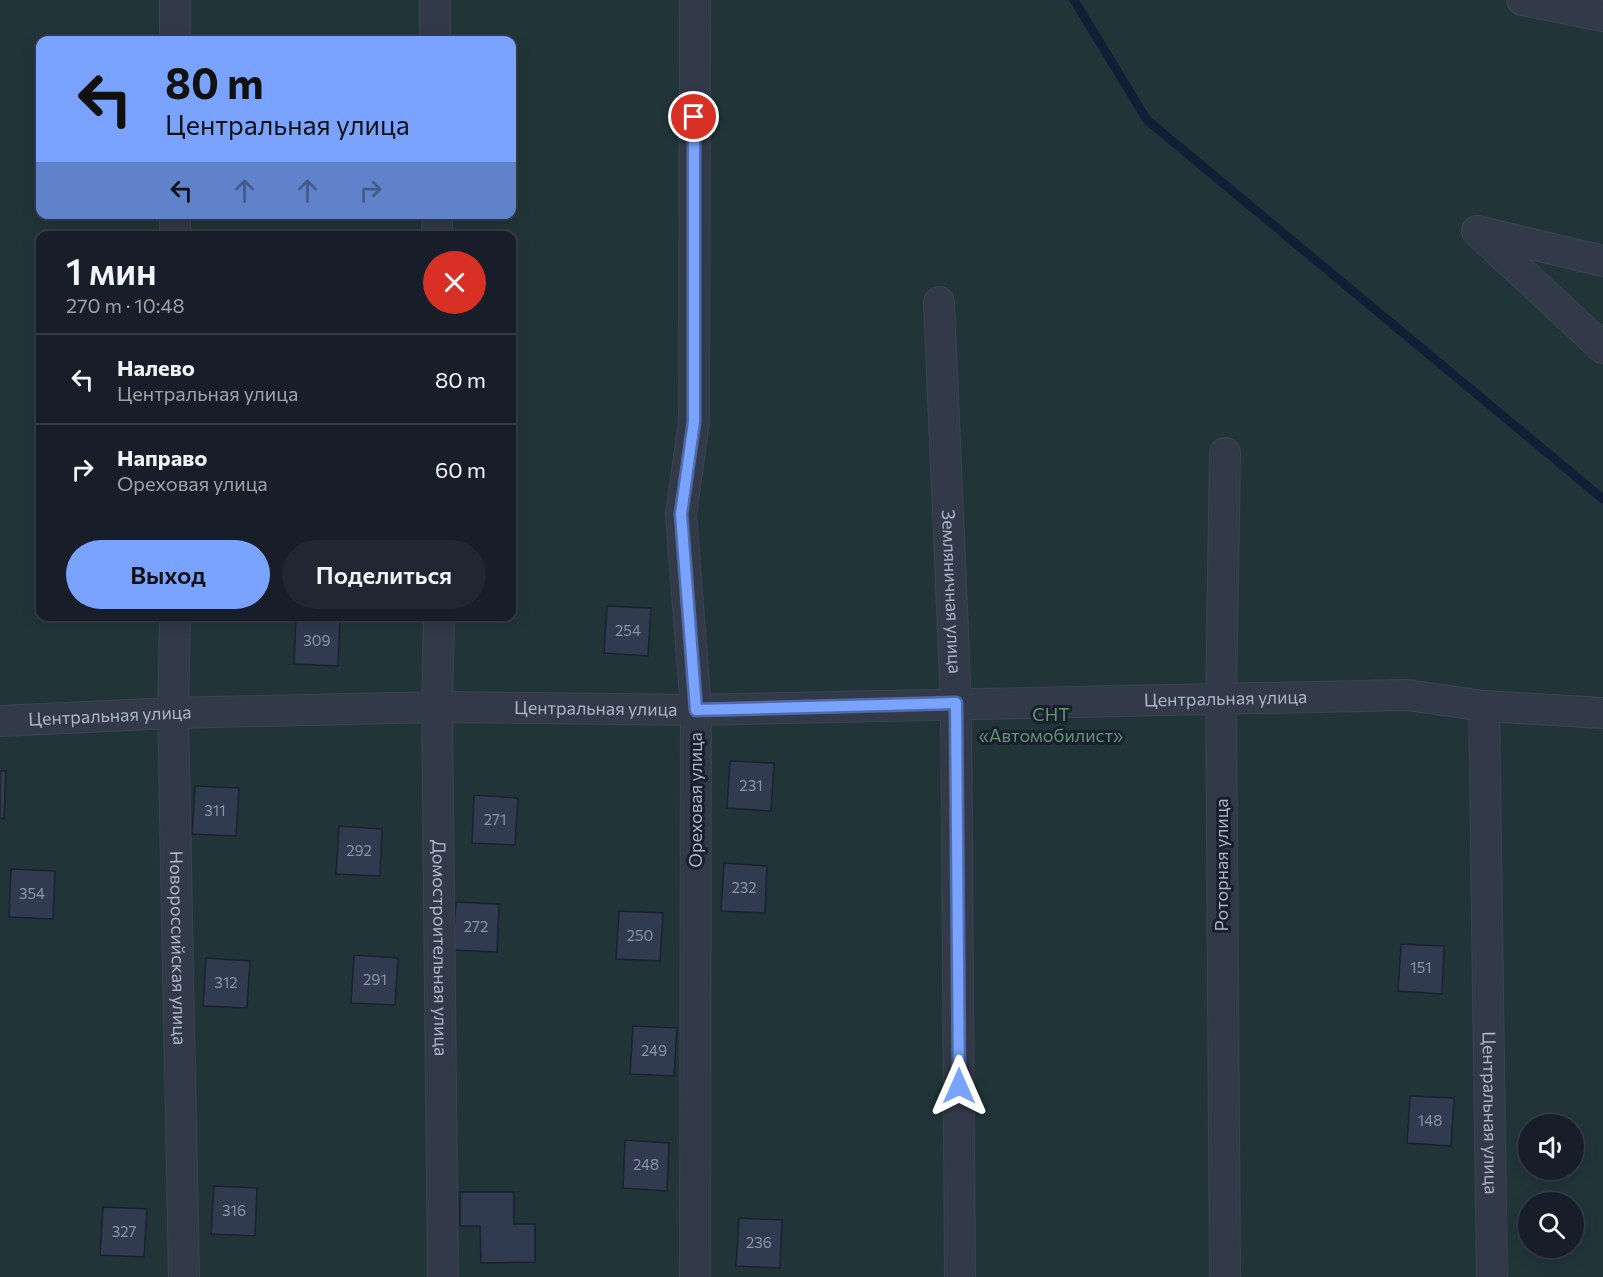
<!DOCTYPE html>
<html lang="ru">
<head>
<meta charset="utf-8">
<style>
  :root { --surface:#171e2a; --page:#202732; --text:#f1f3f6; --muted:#9ea2a8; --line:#363c47; --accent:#79a3fe }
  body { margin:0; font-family:Commissioner,sans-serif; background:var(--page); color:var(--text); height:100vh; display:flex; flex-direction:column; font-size:22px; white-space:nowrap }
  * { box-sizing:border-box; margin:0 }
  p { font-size:20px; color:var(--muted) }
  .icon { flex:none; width:33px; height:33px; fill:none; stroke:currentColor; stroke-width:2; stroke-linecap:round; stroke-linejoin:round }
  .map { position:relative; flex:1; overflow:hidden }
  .drawer { position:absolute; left:36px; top:231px; width:480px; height:390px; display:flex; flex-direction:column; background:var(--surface); border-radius:12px; box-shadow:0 3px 15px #0003,0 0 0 2px var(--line) }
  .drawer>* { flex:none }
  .hud { position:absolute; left:36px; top:36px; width:480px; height:183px; border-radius:12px; box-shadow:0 3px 15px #0003,0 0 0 2px var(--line); background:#79a3fe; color:#111; overflow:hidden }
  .tools { position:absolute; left:1518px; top:1114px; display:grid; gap:12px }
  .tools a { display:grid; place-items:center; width:66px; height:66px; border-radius:50%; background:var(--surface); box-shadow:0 3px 15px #0003,0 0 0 2px var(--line); font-size:30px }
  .pin { position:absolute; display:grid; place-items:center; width:51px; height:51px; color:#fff; margin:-26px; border:3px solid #fff; border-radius:50%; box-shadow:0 2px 6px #0007 }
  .me { position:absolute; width:66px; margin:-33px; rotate:0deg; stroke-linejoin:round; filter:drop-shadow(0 0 4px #0008) }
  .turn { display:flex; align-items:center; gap:21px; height:126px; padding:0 30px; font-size:27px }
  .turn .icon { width:78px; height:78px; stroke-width:2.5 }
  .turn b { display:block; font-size:42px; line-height:51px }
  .lanes { display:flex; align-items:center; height:57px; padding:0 30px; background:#0003; justify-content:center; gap:30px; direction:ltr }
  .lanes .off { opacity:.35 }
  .round { display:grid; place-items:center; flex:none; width:63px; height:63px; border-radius:32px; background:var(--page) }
  .overview { display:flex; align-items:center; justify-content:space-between; height:102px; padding:0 30px }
  h1 { font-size:36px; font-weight:600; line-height:45px }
  .action { display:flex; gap:12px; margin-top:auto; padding:12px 30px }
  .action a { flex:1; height:69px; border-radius:36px; background:var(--accent); color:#111; font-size:24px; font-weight:600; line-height:69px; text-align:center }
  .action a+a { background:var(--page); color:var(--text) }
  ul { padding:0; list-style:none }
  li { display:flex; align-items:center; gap:18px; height:90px; padding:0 30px; border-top:2px solid var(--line) }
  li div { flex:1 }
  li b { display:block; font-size:22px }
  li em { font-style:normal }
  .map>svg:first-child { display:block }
</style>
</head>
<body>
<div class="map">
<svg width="1603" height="1277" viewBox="0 0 1603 1277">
  <rect width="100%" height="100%" fill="#1f2838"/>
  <!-- green -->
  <path fill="#213539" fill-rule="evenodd" d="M0,0h1603v1277h-1603zM40,40h472v174h-472zM40,236h472v380h-472zM1528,1125h46v45h-46zM1528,1203h46v45h-46z"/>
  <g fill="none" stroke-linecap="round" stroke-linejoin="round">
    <!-- stream -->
    <path stroke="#121e36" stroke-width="9" d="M1074,0l73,120 456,379"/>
  </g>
  <!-- building -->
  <g fill="#303b50" stroke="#1a212f" stroke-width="1.5">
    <path d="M607,606l44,2 -3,48 -44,-3z"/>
    <path d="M296,616l44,2 -2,48 -44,-2z"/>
    <path d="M730,761l44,2 -3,48 -44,-3z"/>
    <path d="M0,771h6l-2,48 -4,-1z"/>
    <path d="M195,786l44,2 -3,48 -44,-2z"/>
    <path d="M474,795l44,3 -3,47 -43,-2z"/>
    <path d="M339,826l43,3 -2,47 -44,-2z"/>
    <path d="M724,863l43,3 -2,47 -44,-2z"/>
    <path d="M11,869l44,2 -2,48 -44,-2z"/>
    <path d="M456,902l43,2 -2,48 -44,-2z"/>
    <path d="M619,911l44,2 -3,48 -44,-2z"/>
    <path d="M1401,944l43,2 -2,48 -44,-3z"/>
    <path d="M354,955l44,3 -3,47 -44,-2z"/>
    <path d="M206,958l44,3 -3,47 -44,-2z"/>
    <path d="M633,1026l44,2 -3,48 -44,-2z"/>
    <path d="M1410,1096l44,2 -3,48 -44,-3z"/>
    <path d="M625,1140l44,3 -2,48 -44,-3z"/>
    <path d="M214,1186l43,2 -2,48 -44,-2z"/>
    <path d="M460,1192h54v32h21v38l-54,1 -1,-37h-20z"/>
    <path d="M103,1207l44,2 -3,48 -44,-2z"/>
    <path d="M739,1218l43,2 -2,48 -44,-2z"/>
  </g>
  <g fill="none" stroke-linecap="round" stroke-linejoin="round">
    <defs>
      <g id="minor">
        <path d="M175,0v40"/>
        <path d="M435,0v40"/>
        <path d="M695,0l-1,422 -13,92 15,196 -1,567"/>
        <path d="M1522,0l81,16"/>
        <path d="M175,214v22"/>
        <path d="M437,214v22"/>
        <path d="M1477,231l126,117"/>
        <path d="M1477,231l126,30"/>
        <path id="s1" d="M939,302l17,401 4,574"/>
        <path id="s2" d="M175,616l-2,97 11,564"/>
        <path id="s3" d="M439,616l-2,91 6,570"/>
        <path d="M1484,706l119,7"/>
        <path id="s4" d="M0,721l173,-8 264,-6 259,3 711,-15 77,11 8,571"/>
        <path d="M1225,1277l-4,-576 4,-248"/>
      </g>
    </defs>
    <!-- minor casing -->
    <use href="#minor" stroke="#3c4352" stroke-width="32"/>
    <!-- minor -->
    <use href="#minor" stroke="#323a49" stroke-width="30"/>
  </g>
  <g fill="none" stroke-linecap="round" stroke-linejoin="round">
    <defs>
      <path id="route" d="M694,117v305l-13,92 15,196 260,-7 3,383"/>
    </defs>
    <!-- route casing -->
    <use href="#route" stroke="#4f6aa5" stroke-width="15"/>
    <!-- route -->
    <use href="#route" stroke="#79a3fe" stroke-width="10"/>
  </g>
  <g text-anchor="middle" stroke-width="6" stroke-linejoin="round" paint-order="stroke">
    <!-- number labels -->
    <g font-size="15" fill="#8b94a6">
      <text x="628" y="636">254</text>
      <text x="317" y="646">309</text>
      <text x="751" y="791">231</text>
      <text x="215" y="816">311</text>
      <text x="495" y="825">271</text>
      <text x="359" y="856">292</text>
      <text x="744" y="893">232</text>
      <text x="32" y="899">354</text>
      <text x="476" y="932">272</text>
      <text x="640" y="941">250</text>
      <text x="1421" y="973">151</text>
      <text x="375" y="985">291</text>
      <text x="226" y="988">312</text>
      <text x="654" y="1056">249</text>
      <text x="1430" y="1126">148</text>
      <text x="646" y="1170">248</text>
      <text x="234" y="1216">316</text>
      <text x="124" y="1237">327</text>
      <text x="759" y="1248">236</text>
    </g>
    <!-- street labels -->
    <g font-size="18" fill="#acb4c6" stroke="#181f2d">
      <text dy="6" stroke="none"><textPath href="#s1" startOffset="290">Земляничная улица</textPath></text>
      <text dy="6" stroke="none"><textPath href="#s4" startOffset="1226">Центральная улица</textPath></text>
      <text dy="6" stroke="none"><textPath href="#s4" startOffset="596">Центральная улица</textPath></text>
      <text dy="6" stroke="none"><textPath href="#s4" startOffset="110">Центральная улица</textPath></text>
      <text transform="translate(696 800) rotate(-90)" y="6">Ореховая улица</text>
      <text transform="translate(1222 865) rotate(-90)" y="6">Роторная улица</text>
      <text dy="6" stroke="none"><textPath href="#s2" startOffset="332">Новороссийская улица</textPath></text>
      <text dy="6" stroke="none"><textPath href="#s3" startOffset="332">Домостроительная улица</textPath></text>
      <text dy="6" stroke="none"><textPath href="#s4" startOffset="1892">Центральная улица</textPath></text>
    </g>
    <!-- park labels -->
    <g font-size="18" fill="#639772" stroke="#181f2d">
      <text x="1051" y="721">СНТ<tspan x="1051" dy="21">«Автомобилист»</tspan></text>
    </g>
  </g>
</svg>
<div class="tools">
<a><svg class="icon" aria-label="sound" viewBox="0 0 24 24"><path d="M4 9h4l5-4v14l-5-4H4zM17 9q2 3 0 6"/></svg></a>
<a><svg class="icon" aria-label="search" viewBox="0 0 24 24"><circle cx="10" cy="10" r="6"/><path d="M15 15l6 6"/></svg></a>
</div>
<div class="pin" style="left:694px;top:117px;background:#d93025"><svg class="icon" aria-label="arrive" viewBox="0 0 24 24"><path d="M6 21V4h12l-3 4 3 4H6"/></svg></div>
<svg class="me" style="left:959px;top:1086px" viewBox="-20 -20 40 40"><path d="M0-17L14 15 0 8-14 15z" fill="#79a3fe" stroke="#fff" stroke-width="4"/></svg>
<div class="hud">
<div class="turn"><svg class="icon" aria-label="left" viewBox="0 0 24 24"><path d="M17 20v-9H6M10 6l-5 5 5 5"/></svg><div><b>80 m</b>Центральная улица</div></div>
<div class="lanes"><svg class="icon" aria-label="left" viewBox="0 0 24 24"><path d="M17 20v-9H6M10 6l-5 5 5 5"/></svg><svg class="icon off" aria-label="ahead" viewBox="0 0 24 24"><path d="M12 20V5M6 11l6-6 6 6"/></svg><svg class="icon off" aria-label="ahead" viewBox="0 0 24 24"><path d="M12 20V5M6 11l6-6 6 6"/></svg><svg class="icon off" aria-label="right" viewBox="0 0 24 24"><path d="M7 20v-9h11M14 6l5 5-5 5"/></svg></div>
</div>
<section class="drawer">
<div class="overview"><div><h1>1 мин</h1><p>270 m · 10:48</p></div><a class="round" style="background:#d93025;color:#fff"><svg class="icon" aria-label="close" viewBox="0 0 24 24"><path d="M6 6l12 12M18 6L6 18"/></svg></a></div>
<ul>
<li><svg class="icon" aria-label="left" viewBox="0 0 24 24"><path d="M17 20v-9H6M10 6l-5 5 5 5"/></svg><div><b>Налево</b><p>Центральная улица</p></div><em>80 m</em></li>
<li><svg class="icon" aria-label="right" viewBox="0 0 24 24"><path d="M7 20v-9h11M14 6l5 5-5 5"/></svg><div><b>Направо</b><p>Ореховая улица</p></div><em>60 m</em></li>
</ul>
<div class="action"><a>Выход</a><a>Поделиться</a></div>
</section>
</div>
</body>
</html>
